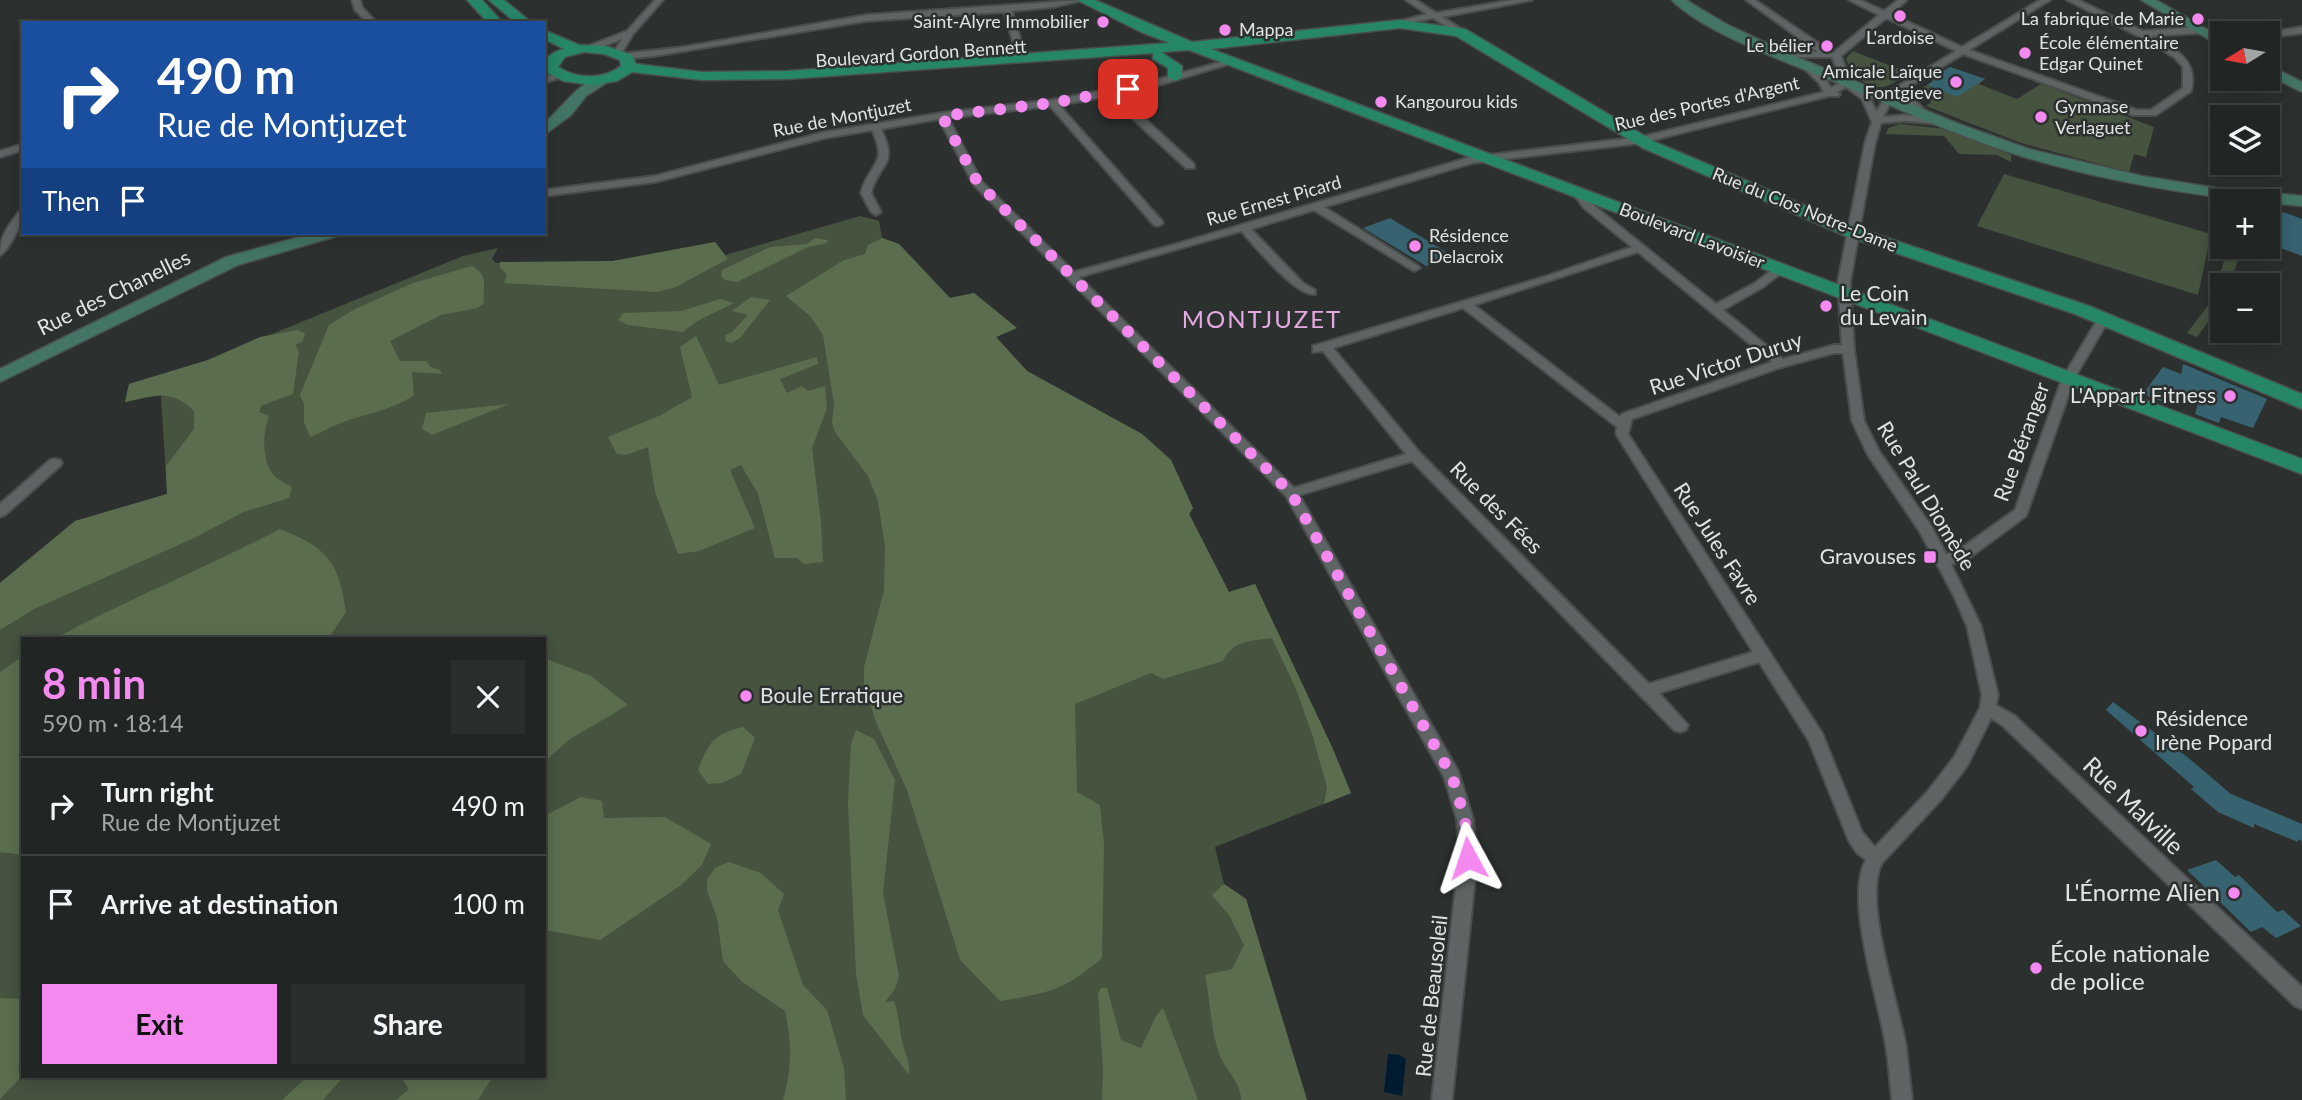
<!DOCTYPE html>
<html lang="en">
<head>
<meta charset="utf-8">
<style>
  :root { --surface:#212524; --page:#292d2c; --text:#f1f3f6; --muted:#a2a5a6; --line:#3e4241; --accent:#f489f0 }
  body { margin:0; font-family:Lato,sans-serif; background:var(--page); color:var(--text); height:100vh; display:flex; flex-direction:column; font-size:26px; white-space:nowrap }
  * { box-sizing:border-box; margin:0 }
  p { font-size:23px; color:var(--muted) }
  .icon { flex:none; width:38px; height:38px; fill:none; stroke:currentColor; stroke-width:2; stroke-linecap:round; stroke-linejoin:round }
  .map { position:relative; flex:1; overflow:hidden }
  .sheet { position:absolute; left:21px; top:637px; width:525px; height:441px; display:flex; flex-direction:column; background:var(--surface); border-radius:0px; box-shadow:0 4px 18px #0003,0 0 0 2px var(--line) }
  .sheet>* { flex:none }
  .top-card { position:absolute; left:21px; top:21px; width:525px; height:214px; border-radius:0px; box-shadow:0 4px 18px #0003,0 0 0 2px var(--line); background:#1a4fa0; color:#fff; overflow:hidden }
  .needle { width:46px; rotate:259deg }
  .controls { position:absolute; left:2210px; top:21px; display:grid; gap:14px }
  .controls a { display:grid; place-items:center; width:70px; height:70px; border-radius:0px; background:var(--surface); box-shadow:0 4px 18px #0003,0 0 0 2px var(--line); font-size:35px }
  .pin { position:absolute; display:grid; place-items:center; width:60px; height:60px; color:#fff; margin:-30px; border-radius:14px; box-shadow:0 4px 10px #0006 }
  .me { position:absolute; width:77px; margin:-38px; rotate:355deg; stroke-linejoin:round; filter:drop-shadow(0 0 5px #0008) }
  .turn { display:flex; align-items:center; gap:24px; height:147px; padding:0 21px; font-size:32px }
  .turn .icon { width:91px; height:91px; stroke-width:2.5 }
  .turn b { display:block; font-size:49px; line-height:60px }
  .then { display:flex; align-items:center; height:66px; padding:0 21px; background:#0003; gap:14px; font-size:26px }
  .round { display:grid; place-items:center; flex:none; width:74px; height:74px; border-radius:0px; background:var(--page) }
  .overview { display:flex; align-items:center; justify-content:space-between; height:119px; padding:0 21px }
  h1 { font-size:42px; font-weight:700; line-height:52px; color:var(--accent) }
  .action { display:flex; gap:14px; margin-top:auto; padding:14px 21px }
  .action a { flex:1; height:80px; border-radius:0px; background:var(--accent); color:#111; font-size:28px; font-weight:700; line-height:80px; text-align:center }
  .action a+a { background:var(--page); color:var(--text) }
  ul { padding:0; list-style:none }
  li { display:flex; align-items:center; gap:21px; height:98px; padding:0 21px; border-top:2px solid var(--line) }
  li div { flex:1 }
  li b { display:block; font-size:26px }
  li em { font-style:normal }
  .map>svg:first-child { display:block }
</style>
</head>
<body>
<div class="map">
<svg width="2302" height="1100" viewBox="0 0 2302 1100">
  <rect width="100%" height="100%" fill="#2c3130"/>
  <!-- green -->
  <g fill="#46533f" fill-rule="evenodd">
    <path d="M1853,51l56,22c-7,4 -16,12 -25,14 -16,3 -35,-14 -38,-29z"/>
    <path d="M1950,67l35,12 -6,5 38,15 24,-15 113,43 -8,30 -12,-3 -5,18 -108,-29 -95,-37 5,-4 -3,-5 -12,-5 17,-11 -4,-2z"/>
    <path d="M1900,124l46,5 65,26v7l-14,-7 -38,-1 -15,-18 -58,-2 2,-6z"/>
    <path d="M2004,174l207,60 -13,61 -221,-69z"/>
    <path d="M860,216l19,5 3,17 17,6 51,54 24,-5 43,35 -21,9 31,34 115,63 29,26 22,48 -4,6 40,78 26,-8 77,163 19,46 -136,54 9,37 22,15 61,201h-1307v-517l75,-62 92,-27 -6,-99 -36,7 4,-18 79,-24 255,-104 35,-8 -6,11 4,4 117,-2 102,-19 10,13zM23,639h521v437h-521z"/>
    <path d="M2228,247h14l-12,38h-8v18l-25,34 -10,-4 26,-34z"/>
  </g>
  <!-- forest -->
  <g fill="#5a6e4f">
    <path d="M815,238l13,2 -1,3 -19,4 -71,35 -12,-2 -4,-4 1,-6 48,-23 37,-3z"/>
    <path d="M882,238l17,6 51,54 24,-5 43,35 -21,9 31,34 115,63 29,26 22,48 -4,6 40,78 26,-8 77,163 19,46 -27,11 3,-17 -15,-53 -16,-45 -24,-51c-21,3 -39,2 -49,23l-60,18 -12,-6 -76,31 2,88 23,13 4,39 -2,114c-39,33 -53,35 -102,43l-40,-41 -53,-170 -31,-68 -12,-38v-17l20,-77 1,-43 -7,-46 -10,-25 -33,-44 -3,-9 2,-19 -11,-69 -12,-18 -25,-21 58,-36 21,-6 3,-9z"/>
    <path d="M715,242l13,17 -52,28 -19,5 -153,-9 3,-9 -7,-6v-6l113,-1z"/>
    <path d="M472,266c18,10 10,20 12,37l-7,5 -36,7 -51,26 10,20h26l5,6 9,3 2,4 -30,-2 2,23c-23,16 -48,18 -73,28 -11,4 -20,10 -31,14l-6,-15v-18l-4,-9 29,-70 26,-16 58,-26z"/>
    <path d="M751,297l19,3 -30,38 -9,5 -5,-2 -1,-6 7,-3 16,-17 -16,-4z"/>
    <path d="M720,299l14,4 -37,18 -14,11 -55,-7 -10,-5 5,-7 58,-2z"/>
    <path d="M297,330l8,3 -2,8 -8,4 4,6 -6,43 -32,12 -2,6 10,4c-7,17 -8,51 9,63 4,3 10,5 14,8l-3,11 -45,14 -52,27 -158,70 -34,21v-47l75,-62 92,-27 -1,-28 28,-37v-18c-24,-23 -40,-15 -69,-9l4,-18 79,-24 52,-23z"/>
    <path d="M696,336l23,49 98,-28 1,7 -38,15 7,14 15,-7 6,5 17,-5 2,22 -15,40 9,74 2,40 -19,2 -7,-6h-22l-17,-64 -17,-29 -11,5 25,58 -56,23 -21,3 -23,-62 -7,-45 -22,8 -9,-1 -9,-17 53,-22 31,-18 -12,-50z"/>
    <path d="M509,404l-77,31 -10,-6 4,-16z"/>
    <path d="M280,529c48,19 59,33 66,83l-18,27h-274c74,-40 152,-71 226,-110z"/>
    <path d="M23,656v199l-23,-3v-180z"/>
    <path d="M544,658l47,18 37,29 -58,34 -26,23z"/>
    <path d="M743,727l12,11 -14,36 -19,9 -14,1 -10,-14c11,-29 16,-36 45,-43z"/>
    <path d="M856,730l18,9 21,41 -12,113 16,83 -4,13 -10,13 9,-1c5,14 5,26 8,40 3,13 8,20 7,34l-46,-60 -7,-41 -8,-171 3,-59z"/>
    <path d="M581,797l21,4 2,17 61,-1 46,27 -9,21 -22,21 -80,54 -56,-10v-114z"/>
    <path d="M729,862l32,11 23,21 -6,16 25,75 24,25 17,58 2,32h-63c9,-30 9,-58 2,-89l-44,-30 -18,-20 -6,-43 -10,-28v-11l8,-11z"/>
    <path d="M1224,884l22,15 61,201h-66c1,-15 -15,-30 -21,-44 -10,-26 -9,-54 -15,-81l27,-6 12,-24 -15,-30 -17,-20z"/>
    <path d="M1101,988h6l14,52 20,8 15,-32 7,-8 35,92h-96l1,-30 -5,-76z"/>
    <path d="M0,998l23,1v76l-23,24z"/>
    <path d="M308,1076h36l-21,24h-41z"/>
    <path d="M400,1076h93l-15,24h-82l13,-11z"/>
  </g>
  <!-- water -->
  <path fill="#001a2f" d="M1388,1054l12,1 6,4 -4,37 -18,-4z"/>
  <!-- building -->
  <g fill="#376370">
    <path d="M1950,67l35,12 -28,18 -30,-12 7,-4 -5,-2z"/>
    <path d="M2283,212l19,7v37l-34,-13v-13z"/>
    <path d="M1390,218l38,23 25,15 -27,10 -63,-38z"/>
    <path d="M2183,364l84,35 -14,29 -32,-11 -2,6 -24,-9 4,-15 -25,-5 -6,10 -25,-10 20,-27 18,7z"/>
    <path d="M2113,702l73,54 45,38 71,30v17l-4,-2v3l-44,-18v4l-36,-16 -27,-23 3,-2 -88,-77z"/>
    <path d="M2216,860l19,17 4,-2 38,37 6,-2 18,16 -25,12 -14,-11 -11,5 -64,-62z"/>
  </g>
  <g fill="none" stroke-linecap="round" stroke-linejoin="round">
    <defs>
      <g id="street">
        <path d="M352,0h8l2,7 15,16h-9l-13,-13z"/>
        <path d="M655,0h8l-30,34 -12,20 63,-7 182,-32 217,-15 -30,7 -41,4 11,37 -4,3 -4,-3 -11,-36 -138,9 -212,35 -31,3 -4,-4h-5l-1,-2 9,-14 -28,11h-6v-4l39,-15z"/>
        <path d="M1406,0h10l20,13 77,-13h19l-90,17 21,13 1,2 -4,3 -27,-17 -36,8v-4l30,-8z"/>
        <path d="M1746,0h9l78,53 46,-38 -30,-15h11l24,11 14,-11h9l-16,14 71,33 78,-47h10l-81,50 168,60h14l32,-22v-21l-9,-10 -28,-17 -79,-40h11l65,31 56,-4 4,3 -4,3 -48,3c24,13 48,24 40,55l-35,24h-23l-170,-61 -56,34 7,12 15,14 -5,3 16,1 5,3 -5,3 -35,-3 -24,2 -6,20 -25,139 4,67 10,72 15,30 52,75 15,28 10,-2 59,-42 47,-131 37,-62h8l2,2 -35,60 -48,137 -61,45 -14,3 30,62 17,69 -2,10 19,11 287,271v22l-7,-3 -292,-280 -12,-8 -24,48 -27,35 -58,62c-20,36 17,141 24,184 2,17 4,35 6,53h-20c-2,-18 -3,-36 -6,-54 -7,-45 -42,-148 -20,-186l-9,-7 -8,-12 -40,-100 -50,-79 -100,31 29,32 -2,5 -6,2 -6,-2 -262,-269 -113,34 159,276 15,48 4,39 -25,242h-20l27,-242 -2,-39 -13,-42 -158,-281 -312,-311 -35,-66 -58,10c18,38 -1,31 -10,64l10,19 -5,3 -5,-3 -10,-19c8,-30 28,-28 11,-63l-47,8 -170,44 -111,14v-6l111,-14 170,-44 117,-19 110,-13 93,-17 87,-24v4l-83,25 -31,6 76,70v4h-8l-78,-72 -49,9 103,116 1,2 -5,3 -4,-1 -104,-119 -102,12 34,64 92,90 106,-29 291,-86 170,-20 183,-45 -5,-9 -16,-16 4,-3 19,16 5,8 11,-6 -10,-25h-57v-4l3,-1h40zM1886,18l70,33 -64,39 -16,21 -7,-15 -18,-14 -10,-26zM1846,87l16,12 10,23 -7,21 -27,139 4,63h-8l-51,14 -60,-49 40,-23 21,-16v-4h-8l-21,16 -39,21 -124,-100 -11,-14h-8l-1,2 12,16 48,39 -88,30 -231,69v6l10,-1 83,103 -112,34 -215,-211 162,-46c15,16 54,65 74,63v-4l-12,-7 -52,-54 63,-19 100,61 6,-3 -2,-2 -94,-59 148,-44 169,-20 188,-47h9l2,-2 -3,-2zM1900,93l7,11 17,13 -19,-2 -22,2 6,-12zM1638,252l134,110 -150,52 -2,3 -146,-112zM1463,308l154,119 -1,7 137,218 -104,32 -229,-231 -87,-105zM1834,353h9l9,68 16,34 52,77 34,64 13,30 15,69 -2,13 -25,48 -27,35 -53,56 -13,-15 -40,-99 -194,-299 4,-15 150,-52z"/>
        <path d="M2302,27v6l-34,5v-5h-3z"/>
        <path d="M559,73l8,2 -23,8v-6z"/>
        <path d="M23,144v6l-23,7v-6z"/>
        <path d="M23,211c0,10 -14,40 -23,44 0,-19 8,-29 19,-43z"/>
        <path d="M55,459l5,1 2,3 -2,3 -55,49 -5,2v-13l50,-44z"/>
      </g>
      <g id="secondary">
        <path d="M1672,0h14l40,24 68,32 165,68 70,25 113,27 80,13 80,7v10c-93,-8 -189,-22 -281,-50 -68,-21 -132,-52 -198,-79 -40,-16 -123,-47 -151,-77z"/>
        <path d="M2141,0h15l66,38v9z"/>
        <path d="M2268,65l34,17v10l-34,-17z"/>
        <path d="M601,76l5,1v6l-20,13 -15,19 -27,20v-12c19,-15 33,-40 57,-47z"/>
        <path d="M314,233h25l-2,3 -99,29 -238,117v-13l226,-112z"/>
      </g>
      <g id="primary">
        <path d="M467,0h15l21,23h-15z"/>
        <path d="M489,0h15l28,23h-16z"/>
        <path d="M1077,0h18l97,42 208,-22 65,9 190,113 203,86 231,78 213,88v15l-227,-95 -229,-78 -203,-88 -187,-112 -56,-8 -189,21 1091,410v15l-1113,-424 -28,2 21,14v11l-7,4 -7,-4v-9l-15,-9v-6l-365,26 -86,1 -70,-8 -15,9 -26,4 -28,-4 -19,-10c0,-13 7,-19 20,-22l-20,-10v-9l35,15 27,1 26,9 4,9 66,8 86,-1 382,-28 -29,-11zM584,52l20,2 16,6 1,6c-18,14 -44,13 -63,1l7,-10z"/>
      </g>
    </defs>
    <!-- street casing -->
    <use href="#street" stroke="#494e4d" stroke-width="4"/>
    <!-- secondary casing -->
    <use href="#secondary" stroke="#494e4d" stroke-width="3"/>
    <!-- primary casing -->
    <use href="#primary" stroke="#494e4d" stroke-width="3"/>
    <!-- street -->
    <use href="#street" fill="#5e6463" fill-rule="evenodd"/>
    <!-- secondary -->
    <use href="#secondary" fill="#427566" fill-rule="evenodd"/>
    <!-- primary -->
    <use href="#primary" fill="#268768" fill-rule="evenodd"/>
  </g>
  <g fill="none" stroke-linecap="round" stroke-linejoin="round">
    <!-- route -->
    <path stroke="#f489f0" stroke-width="12" stroke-dasharray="0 21.6" d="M1128,89l-76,14 -110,13 36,67 313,310 161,283 13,43 3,39"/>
  </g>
  <!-- markers -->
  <g fill="#f489f0" stroke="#2c3130" stroke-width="2.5">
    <circle cx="1900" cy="16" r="7"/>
    <circle cx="2198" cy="19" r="7"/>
    <circle cx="1103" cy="22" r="7"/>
    <circle cx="1225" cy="30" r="7"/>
    <circle cx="1827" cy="46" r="7"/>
    <circle cx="2025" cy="53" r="7"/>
    <circle cx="1956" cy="82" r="7"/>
    <circle cx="1381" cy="102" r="7"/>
    <circle cx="2041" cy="117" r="7"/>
    <circle cx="1415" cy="246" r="7"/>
    <circle cx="1826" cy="306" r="7"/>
    <circle cx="2230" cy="396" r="7"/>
    <rect x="1923" y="550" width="14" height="14" rx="3.5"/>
    <circle cx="746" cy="696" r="7"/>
    <circle cx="2141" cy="731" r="7"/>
    <circle cx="2234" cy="893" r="7"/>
    <circle cx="2036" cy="968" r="7"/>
  </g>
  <g text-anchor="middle" stroke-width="5" stroke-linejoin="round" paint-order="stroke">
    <!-- far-poi labels -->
    <g font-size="18" fill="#e0e4e3" stroke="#2c3130" text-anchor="start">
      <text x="2184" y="25" text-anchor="end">La fabrique de Marie</text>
      <text x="1089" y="28" text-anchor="end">Saint-Alyre Immobilier</text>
      <text x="1239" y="36">Mappa</text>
      <text x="1900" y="44" text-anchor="middle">L'ardoise</text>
      <text x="2039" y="49">École élémentaire<tspan x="2039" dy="21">Edgar Quinet</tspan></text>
      <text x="1813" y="52" text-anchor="end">Le bélier</text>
      <text x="1942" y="78" text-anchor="end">Amicale Laïque<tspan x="1942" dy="21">Fontgieve</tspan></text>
      <text x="1395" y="108">Kangourou kids</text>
      <text x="2055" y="113">Gymnase<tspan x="2055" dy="21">Verlaguet</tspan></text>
      <text x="1429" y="242">Résidence<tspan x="1429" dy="21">Delacroix</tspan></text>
    </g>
    <!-- far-street labels -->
    <g font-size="18" fill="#e0e4e3" stroke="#2c3130">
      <text transform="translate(921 54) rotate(-4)" y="6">Boulevard Gordon Bennett</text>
      <text transform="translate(1707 104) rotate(-13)" y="6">Rue des Portes d'Argent</text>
      <text transform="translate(842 118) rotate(-11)" y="6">Rue de Montjuzet</text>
      <text transform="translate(1274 201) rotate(-16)" y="6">Rue Ernest Picard</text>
      <text transform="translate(1805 210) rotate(22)" y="6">Rue du Clos Notre-Dame</text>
      <text transform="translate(1692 236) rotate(21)" y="6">Boulevard Lavoisier</text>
    </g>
    <!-- street labels -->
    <g font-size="21" fill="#e0e4e3" stroke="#2c3130">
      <text transform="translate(114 293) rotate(-26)" y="7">Rue des Chanelles</text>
      <text transform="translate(1726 364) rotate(-18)" y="7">Rue Victor Duruy</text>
      <text transform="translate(2022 442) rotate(-70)" y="7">Rue Béranger</text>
      <text transform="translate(1926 496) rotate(59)" y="7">Rue Paul Diomède</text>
      <text transform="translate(1496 508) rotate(45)" y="7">Rue des Fées</text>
      <text transform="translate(1717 544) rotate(57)" y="7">Rue Jules Favre</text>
      <text transform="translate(1432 996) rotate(-84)" y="7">Rue de Beausoleil</text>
    </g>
    <!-- poi labels -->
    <g font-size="21" fill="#e0e4e3" stroke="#2c3130" text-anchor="start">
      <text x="1840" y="301">Le Coin<tspan x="1840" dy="24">du Levain</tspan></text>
      <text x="2216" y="403" text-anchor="end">L'Appart Fitness</text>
      <text x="1916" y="564" text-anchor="end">Gravouses</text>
      <text x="760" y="703">Boule Erratique</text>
      <text x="2155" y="726">Résidence<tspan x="2155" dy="24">Irène Popard</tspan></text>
    </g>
    <!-- quarter labels -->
    <g font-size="24" letter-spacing="2" fill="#e4a9e0" stroke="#2c3130">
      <text x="1262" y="328">MONTJUZET</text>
    </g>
    <!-- near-street labels -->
    <g font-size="24" fill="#e0e4e3" stroke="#2c3130">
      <text transform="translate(2133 806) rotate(44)" y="8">Rue Malville</text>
    </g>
    <!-- near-poi labels -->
    <g font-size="24" fill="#e0e4e3" stroke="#2c3130" text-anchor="end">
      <text x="2220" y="901">L'Énorme Alien</text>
      <text x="2050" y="962" text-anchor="start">École nationale<tspan x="2050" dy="28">de police</tspan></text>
    </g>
  </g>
</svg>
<div class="controls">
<a><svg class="needle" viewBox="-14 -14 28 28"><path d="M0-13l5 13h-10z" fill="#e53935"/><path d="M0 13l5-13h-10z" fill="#a2a5a6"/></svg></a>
<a><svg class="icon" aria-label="layers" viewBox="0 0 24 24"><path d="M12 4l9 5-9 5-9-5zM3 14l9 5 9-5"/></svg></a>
<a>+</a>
<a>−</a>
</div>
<div class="pin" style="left:1128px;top:89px;background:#d93025"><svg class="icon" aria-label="arrive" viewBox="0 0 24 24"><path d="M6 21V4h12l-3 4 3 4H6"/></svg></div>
<svg class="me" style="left:1468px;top:858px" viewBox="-20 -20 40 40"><path d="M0-17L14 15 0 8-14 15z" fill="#f489f0" stroke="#fff" stroke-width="4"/></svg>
<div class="top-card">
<div class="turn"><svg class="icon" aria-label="right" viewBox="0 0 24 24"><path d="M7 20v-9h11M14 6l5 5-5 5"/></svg><div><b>490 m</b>Rue de Montjuzet</div></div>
<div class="then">Then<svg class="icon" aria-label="arrive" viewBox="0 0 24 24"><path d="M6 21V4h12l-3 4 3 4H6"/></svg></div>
</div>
<section class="sheet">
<div class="overview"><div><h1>8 min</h1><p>590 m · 18:14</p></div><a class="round"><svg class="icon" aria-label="close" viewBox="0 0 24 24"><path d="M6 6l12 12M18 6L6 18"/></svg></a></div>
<ul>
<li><svg class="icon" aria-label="right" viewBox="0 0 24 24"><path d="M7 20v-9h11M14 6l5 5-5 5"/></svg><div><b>Turn right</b><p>Rue de Montjuzet</p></div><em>490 m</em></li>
<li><svg class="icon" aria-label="arrive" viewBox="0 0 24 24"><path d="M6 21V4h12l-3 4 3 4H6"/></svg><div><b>Arrive at destination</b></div><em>100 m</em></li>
</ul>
<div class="action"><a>Exit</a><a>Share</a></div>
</section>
</div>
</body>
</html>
